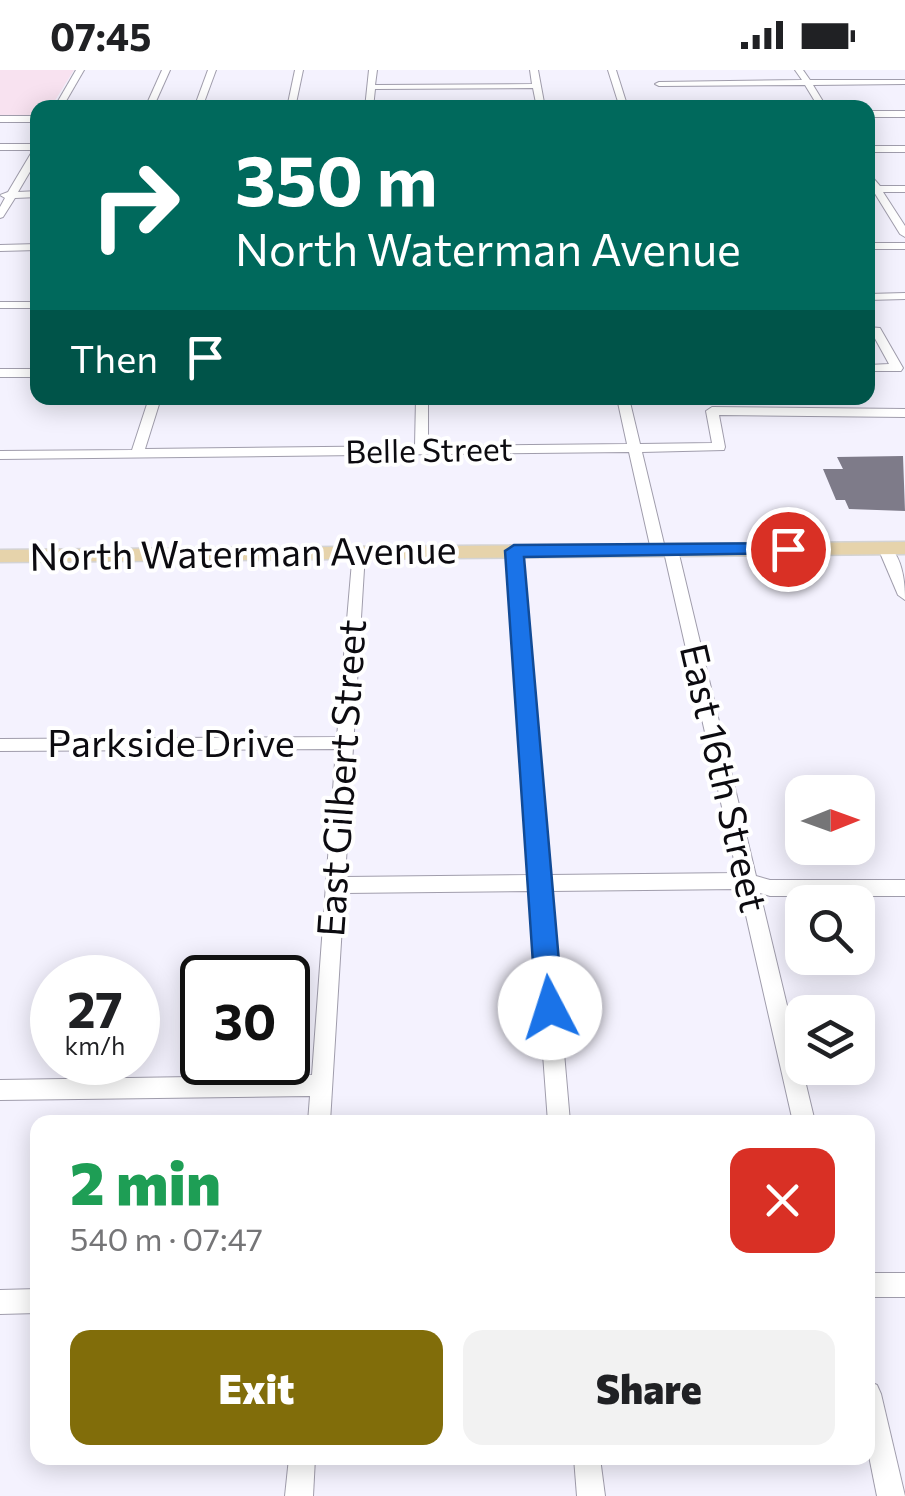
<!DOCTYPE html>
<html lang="en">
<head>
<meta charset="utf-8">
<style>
  :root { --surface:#fff; --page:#f2f2f2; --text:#202124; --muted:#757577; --accent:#816d0a }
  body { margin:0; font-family:Commissioner,sans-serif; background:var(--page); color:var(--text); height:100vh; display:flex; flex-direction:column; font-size:38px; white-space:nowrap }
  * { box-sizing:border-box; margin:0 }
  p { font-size:32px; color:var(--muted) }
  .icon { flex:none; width:55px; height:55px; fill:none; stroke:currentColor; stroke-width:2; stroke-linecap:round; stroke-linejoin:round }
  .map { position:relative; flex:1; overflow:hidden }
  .details { position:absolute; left:30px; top:1045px; width:845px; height:350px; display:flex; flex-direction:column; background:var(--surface); border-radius:20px; box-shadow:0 5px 25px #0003 }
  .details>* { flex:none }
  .hud { position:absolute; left:30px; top:30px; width:845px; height:305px; border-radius:20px; box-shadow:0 5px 25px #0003; background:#00695c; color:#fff; overflow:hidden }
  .needle { width:65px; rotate:89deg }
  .buttons { position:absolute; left:785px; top:705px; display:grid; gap:20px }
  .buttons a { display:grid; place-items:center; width:90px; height:90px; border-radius:20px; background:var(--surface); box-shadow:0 5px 25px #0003; font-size:50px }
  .speed { position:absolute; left:30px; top:885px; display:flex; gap:20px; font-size:50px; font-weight:700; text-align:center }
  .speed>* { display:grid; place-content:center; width:130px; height:130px; border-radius:50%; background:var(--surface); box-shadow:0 5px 25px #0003; line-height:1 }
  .speed small { font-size:25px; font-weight:400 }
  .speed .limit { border:5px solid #111; border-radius:15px; background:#fff; color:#111 }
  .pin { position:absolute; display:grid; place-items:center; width:85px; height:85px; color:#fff; margin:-42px; border:5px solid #fff; border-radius:50%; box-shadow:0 2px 10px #0007 }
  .me { position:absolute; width:110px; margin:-55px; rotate:355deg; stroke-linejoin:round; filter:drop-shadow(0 0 8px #0008) }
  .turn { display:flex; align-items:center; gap:35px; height:210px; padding:0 40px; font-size:45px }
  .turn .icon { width:130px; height:130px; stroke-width:2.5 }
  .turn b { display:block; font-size:70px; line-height:85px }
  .then { display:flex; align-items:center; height:95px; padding:0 40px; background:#0003; gap:20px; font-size:38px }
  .round { display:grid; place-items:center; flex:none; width:105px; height:105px; border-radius:20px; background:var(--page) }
  .summary { display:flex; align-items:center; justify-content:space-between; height:170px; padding:0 40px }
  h1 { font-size:60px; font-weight:800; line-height:75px; color:#1e9e55 }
  .primary-button { display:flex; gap:20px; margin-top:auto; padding:20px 40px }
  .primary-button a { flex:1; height:115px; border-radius:20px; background:var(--accent); color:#fff; font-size:40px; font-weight:800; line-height:115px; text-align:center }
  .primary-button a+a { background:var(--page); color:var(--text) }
  .status { display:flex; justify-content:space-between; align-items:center; height:70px; padding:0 50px; background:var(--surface); direction:ltr }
  .status svg { height:28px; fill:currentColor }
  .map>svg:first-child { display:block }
</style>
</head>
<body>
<div class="status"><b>07:45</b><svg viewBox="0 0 49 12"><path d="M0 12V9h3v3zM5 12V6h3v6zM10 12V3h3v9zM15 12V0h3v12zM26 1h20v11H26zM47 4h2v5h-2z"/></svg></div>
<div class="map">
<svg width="905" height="1426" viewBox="0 0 905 1426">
  <rect width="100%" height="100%" fill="#f4f2fe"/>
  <!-- education -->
  <path fill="#f8e2f0" d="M0,0h74l-23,37 -13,1 -1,7h-37z"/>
  <!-- building -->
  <path fill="#7e7b89" d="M903,386l2,55 -56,-2 -4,-9h-9l-13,-31h20l-6,-12z"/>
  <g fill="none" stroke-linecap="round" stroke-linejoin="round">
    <defs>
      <g id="minor">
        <path d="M76,0h8l-22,38h-8z"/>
        <path d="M162,0h8l-17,38h-8z"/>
        <path d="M208,0h8l-14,38h-8z"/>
        <path d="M295,0h8l-8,38h-8z"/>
        <path d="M369,0h8l-2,15 157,-1 -2,-14h8l7,38h-8l-4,-20 -158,1 -2,19h-8z"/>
        <path d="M608,0h8l12,38h-8z"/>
        <path d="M795,0h8l7,10h95v4l-92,1 14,23h-8l-14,-23 -146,1 -4,-2 4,-2 143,-2z"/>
        <rect x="868" y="41" width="37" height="6"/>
        <rect x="0" y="46" width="38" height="6"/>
        <path d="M0,74h38v14l-20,34 20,-1v6l-23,1 -12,19 -3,1v-11l5,-9 -5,-3 8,-3 25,-42h-33z"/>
        <rect x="868" y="76" width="37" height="6"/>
        <path d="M868,102l12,14h25v6h-22l22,34v11l-5,-3 -26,-42h-6v-6h2z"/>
        <rect x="868" y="173" width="37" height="6"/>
        <path d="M38,174v6l-38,1v-6z"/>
        <path d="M905,223v6l-37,1v-6z"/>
        <rect x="0" y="232" width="38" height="6"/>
        <path d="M868,257l12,1 23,40 -2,3h-33v-6l21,-1 -17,-31h-4z"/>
        <rect x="0" y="299" width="38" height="8"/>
        <path d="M149,328h12l-16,51 270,-3 1,-48h12v48l199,-2 -10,-46h12l11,46 72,-1 -6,-32 6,-4 193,2v8l-186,-2 6,32 -1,3 -82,2 23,96 6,-3 7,5 78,326 14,4h135v16h-135l-10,-3 55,229h-22l-53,-233 -190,2 20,231h-22l-17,-231 -187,2 -14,229h-22l2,-26 -310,4v-20l312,-5 24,-326 -336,2v-12l337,-2 16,-187h10l2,3 -20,324 185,-2 -23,-324 7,-5 7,5 28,324 188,-2 -73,-321 -6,3 -7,-5 -22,-98 -629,7v-8l132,-1z"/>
        <path d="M885,473c17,11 20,37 20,57l-7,-5 -20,-47z"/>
        <rect x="868" y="1203" width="37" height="24"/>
        <path d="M38,1219v24l-38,1v-24z"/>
        <path d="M868,1311l9,4 4,9 24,102h-28l-9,-45z"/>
        <path d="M289,1388h26l-2,38h-28z"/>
        <path d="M574,1388h26l5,38h-28z"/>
      </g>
      <path id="major" d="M905,472v12l-905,8v-12z"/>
    </defs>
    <!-- minor casing -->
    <use href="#minor" stroke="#a09dac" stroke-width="2"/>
    <!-- major casing -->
    <use href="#major" stroke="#d3d3d4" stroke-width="3"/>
    <!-- minor -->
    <use href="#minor" fill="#fff" fill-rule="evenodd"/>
    <!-- major -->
    <use href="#major" fill="#e6d3ab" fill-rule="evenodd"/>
  </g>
  <!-- route -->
  <path fill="#1a73e8" stroke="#114b97" stroke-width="2.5" d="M788,473l10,6 -3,4 -271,4 39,451 -4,9 -9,3 -10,-3 -4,-9 -31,-457 9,-6z"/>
  <g text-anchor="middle" stroke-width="8" stroke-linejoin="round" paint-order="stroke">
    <!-- far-street labels -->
    <g font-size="32" fill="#0c0b10" stroke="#fff">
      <text transform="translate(429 381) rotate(-1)" y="11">Belle Street</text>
    </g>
    <!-- street labels -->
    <g font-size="38" fill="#0c0b10" stroke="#fff">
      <text transform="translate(243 484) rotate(-1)" y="13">North Waterman Avenue</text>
      <text x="171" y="687">Parkside Drive</text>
      <text transform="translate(342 708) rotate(-86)" y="13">East Gilbert Street</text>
      <text transform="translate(723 708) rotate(77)" y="13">East 16th Street</text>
    </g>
  </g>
</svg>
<div class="buttons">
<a><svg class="needle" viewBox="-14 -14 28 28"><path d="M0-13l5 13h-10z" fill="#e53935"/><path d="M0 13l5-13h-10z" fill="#757577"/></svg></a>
<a><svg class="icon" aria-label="search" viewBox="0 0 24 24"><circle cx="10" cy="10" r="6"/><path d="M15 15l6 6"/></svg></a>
<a><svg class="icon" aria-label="layers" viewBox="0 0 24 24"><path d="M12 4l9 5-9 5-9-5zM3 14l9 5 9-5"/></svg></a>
</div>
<div class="speed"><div>27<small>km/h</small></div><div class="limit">30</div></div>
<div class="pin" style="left:788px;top:479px;background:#d93025"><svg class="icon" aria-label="arrive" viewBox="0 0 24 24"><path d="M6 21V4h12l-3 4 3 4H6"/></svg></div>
<svg class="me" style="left:550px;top:938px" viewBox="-20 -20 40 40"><circle r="19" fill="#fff"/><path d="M0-13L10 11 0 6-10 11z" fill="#1a73e8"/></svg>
<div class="hud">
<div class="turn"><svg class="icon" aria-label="right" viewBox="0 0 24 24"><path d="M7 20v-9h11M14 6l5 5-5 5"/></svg><div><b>350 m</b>North Waterman Avenue</div></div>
<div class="then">Then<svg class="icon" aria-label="arrive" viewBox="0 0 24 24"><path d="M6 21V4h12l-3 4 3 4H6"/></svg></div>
</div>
<section class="details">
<div class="summary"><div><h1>2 min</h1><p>540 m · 07:47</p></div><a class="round" style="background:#d93025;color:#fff"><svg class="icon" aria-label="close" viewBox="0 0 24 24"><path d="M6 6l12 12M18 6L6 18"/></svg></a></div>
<div class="primary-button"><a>Exit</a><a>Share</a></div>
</section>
</div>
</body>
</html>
